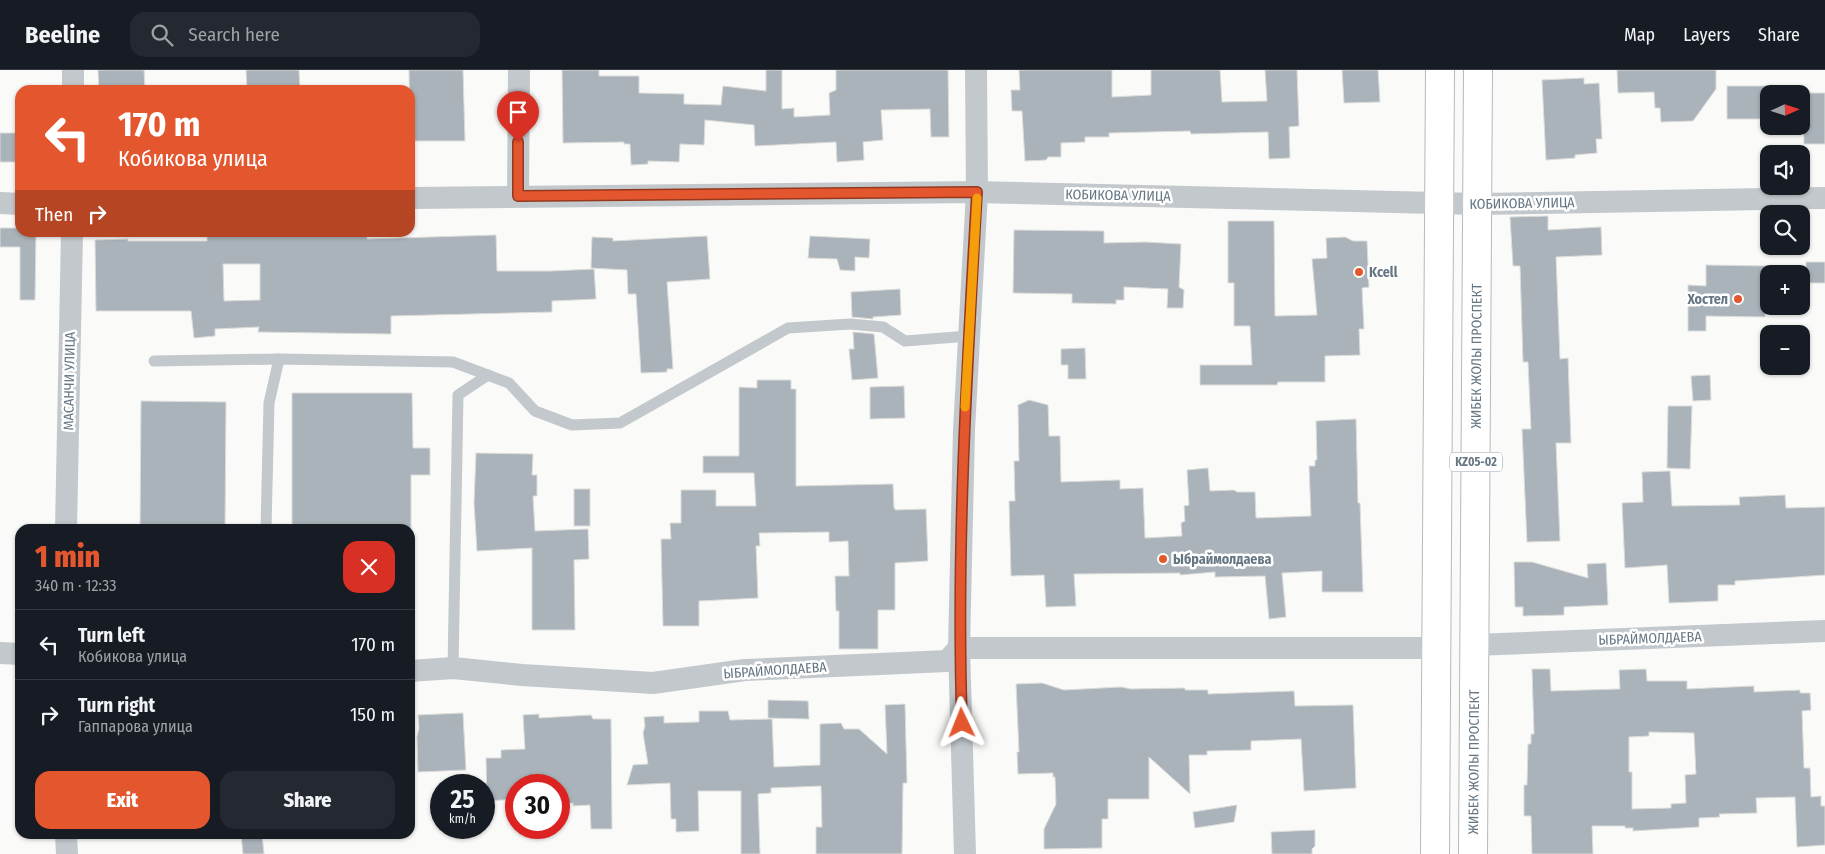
<!DOCTYPE html>
<html lang="en">
<head>
<meta charset="utf-8">
<style>
  :root { --surface:#171b24; --page:#242831; --text:#f1f3f6; --muted:#9ea1a6; --line:#363941; --accent:#e4572e }
  body { margin:0; font-family:"Fira Sans Condensed",sans-serif; background:var(--page); color:var(--text); height:100vh; display:flex; flex-direction:column; font-size:19px; white-space:nowrap }
  * { box-sizing:border-box; margin:0 }
  p { font-size:16px; color:var(--muted) }
  .icon { flex:none; width:28px; height:28px; fill:none; stroke:currentColor; stroke-width:2; stroke-linecap:round; stroke-linejoin:round }
  .map { position:relative; flex:1; overflow:hidden }
  .sheet { position:absolute; left:15px; top:454px; width:400px; height:315px; display:flex; flex-direction:column; background:var(--surface); border-radius:15px; box-shadow:0 1px 4px #0004 }
  .sheet>* { flex:none }
  .guide { position:absolute; left:15px; top:15px; width:400px; height:152px; border-radius:15px; box-shadow:0 1px 4px #0004; background:#e4572e; color:#fff; overflow:hidden }
  .needle { width:32px; rotate:87deg }
  .tools { position:absolute; left:1760px; top:15px; display:grid; gap:10px }
  .tools a { display:grid; place-items:center; width:50px; height:50px; border-radius:10px; background:var(--surface); box-shadow:0 1px 4px #0004; font-size:25px }
  .speed { position:absolute; left:430px; top:704px; display:flex; gap:10px; font-size:25px; font-weight:700; text-align:center }
  .speed>* { display:grid; place-content:center; width:65px; height:65px; border-radius:50%; background:var(--surface); box-shadow:0 1px 4px #0004; line-height:1 }
  .speed small { font-size:12px; font-weight:400 }
  .speed .limit { border:8px solid #d22; background:#fff; color:#111 }
  .pin { position:absolute; display:grid; place-items:center; width:42px; height:42px; color:#fff; margin:-51px -21px; border-radius:50% 50% 50% 0; rotate:-45deg; box-shadow:0 0 5px #0007 }
  .pin .icon { rotate:45deg }
  .me { position:absolute; width:55px; margin:-28px; rotate:358deg; stroke-linejoin:round; filter:drop-shadow(0 0 4px #0008) }
  .turn { display:flex; align-items:center; gap:18px; height:105px; padding:0 20px; font-size:22px }
  .turn .icon { width:65px; height:65px; stroke-width:2.5 }
  .turn b { display:block; font-size:35px; line-height:42px }
  .then { display:flex; align-items:center; height:48px; padding:0 20px; background:#0003; gap:10px; font-size:19px }
  .round { display:grid; place-items:center; flex:none; width:52px; height:52px; border-radius:15px; background:var(--page) }
  .overview { display:flex; align-items:center; justify-content:space-between; height:85px; padding:0 20px }
  h1 { font-size:30px; font-weight:800; line-height:38px; color:var(--accent) }
  .button { display:flex; gap:10px; margin-top:auto; padding:10px 20px }
  .button a { flex:1; height:58px; border-radius:15px; background:var(--accent); color:#fff; font-size:20px; font-weight:800; line-height:58px; text-align:center }
  .button a+a { background:var(--page); color:var(--text) }
  ul { padding:0; list-style:none }
  li { display:flex; align-items:center; gap:15px; height:70px; padding:0 20px; border-top:1px solid var(--line) }
  li div { flex:1 }
  li b { display:block; font-size:19px }
  li em { font-style:normal }
  header { display:flex; align-items:center; gap:30px; box-sizing:border-box; height:70px; padding:0 25px; background:var(--surface); border-bottom:1px solid var(--line) }
  header strong { font-size:24px }
  nav { display:flex; gap:28px; margin-inline-start:auto; font-size:18px }
  .search { width:350px; height:45px; background:var(--page); display:flex; align-items:center; gap:12px; box-sizing:border-box; padding:0 18px; border-radius:15px; color:var(--muted); font-size:19px }
  .map>svg:first-child { display:block }
</style>
</head>
<body>
<header>
<strong>Beeline</strong>
<div class="search"><svg class="icon" aria-label="search" viewBox="0 0 24 24"><circle cx="10" cy="10" r="6"/><path d="M15 15l6 6"/></svg>Search here</div>
<nav><a>Map</a><a>Layers</a><a>Share</a></nav>
</header>
<div class="map">
<svg width="1825" height="784" viewBox="0 0 1825 784">
  <rect width="100%" height="100%" fill="#fafaf8"/>
  <!-- building -->
  <g fill="#aab3b9" stroke="#dcdcda" fill-rule="evenodd">
    <path d="M98,0h46l1,20h-46z"/>
    <path d="M246,0h53l1,20h-53z"/>
    <path d="M409,0h54l2,71h-55z"/>
    <path d="M562,0h37v6h40v17l45,1v10l37,1 2,-19 43,5v-21h16v39l12,-1v9l36,-2 -1,-22 7,-3v-20h112l1,67h-18l-1,-28 -49,1 2,30 -20,2 1,18 -27,2 -1,-20 -81,4 -1,-21 -49,-5 -1,25 -24,-1 -1,18 -31,-1v3l-17,1 -1,-21h-6v-2l-61,1z"/>
    <path d="M1019,0h93v27l39,-2v-25h69l2,32 45,-1 -2,-31h32l2,56 -10,1 1,31 -21,1 -1,-27 -77,2 -1,-3 -81,2v4h-24v5l-24,1v14h-13l-2,3 -21,1 -3,-50h-10l-1,-21h9z"/>
    <path d="M1342,0h36l2,32 -36,1z"/>
    <path d="M1617,0h99v19l-23,32 -32,1 -1,-14h-5l-1,-16 -36,1z"/>
    <path d="M1584,8v6l15,-1 3,56h-6l1,14 -22,2v3l-29,2 -4,-80z"/>
    <rect x="1727" y="16" width="40" height="33"/>
    <path d="M1803,23h22v51h-21z"/>
    <rect x="0" y="63" width="20" height="29"/>
    <path d="M1548,146v14l53,-3 1,28 -46,2 4,102 8,-1 3,85h-15l4,98 -33,1 -5,-113h9l-3,-67h-5l-3,-96h-7l-3,-49z"/>
    <path d="M1228,151h46l1,95 42,-1 -5,-56 15,-1 -1,-20 19,-1 8,4h14l2,46 -7,1 2,41h-5l1,26 -35,1v26h-47l-1,3h-77v-20h52l-2,-39h-16v-43h-6z"/>
    <path d="M0,158h20v4h16l-1,68h-15v-53h-20z"/>
    <path d="M1014,160l90,1v12l41,-1 36,2 -2,43 5,3 -1,18h-16l1,-19 -44,-2v13h-8v4l-44,-1v-9l-59,-1z"/>
    <path d="M207,162h160v7l129,-4 1,36h54l43,-2 2,30 -44,2v11l-161,4v18l-133,-2 1,-5 -44,2v7l-21,2 -3,-27h-95l-1,-71 33,-1v2h79zM223,194h37v36l-36,1z"/>
    <path d="M707,166l3,43 -43,3 6,87h-6v3l-26,1 -5,-79h-8l-1,-24 -36,-2 1,-31 21,1v3z"/>
    <path d="M810,166l60,3 -1,19 -14,-1v14l-15,-1 -3,-11 -29,-1z"/>
    <rect x="1806" y="192" width="19" height="21"/>
    <path d="M1706,195l60,1 -1,51 -59,-1v15h-18v-46l18,1z"/>
    <path d="M900,219l1,26 -28,2v2l-21,-2 -1,-25z"/>
    <path d="M853,262l21,2 4,44 -26,2 -3,-31h5z"/>
    <path d="M1085,278l1,31h-18v-14h-7v-16z"/>
    <path d="M1710,305l1,25 -18,1 -2,-25z"/>
    <path d="M757,310h34v9h5v97l97,-2 1,24h1v2l31,-1 2,52 -33,2v47h-17v39h-39v-38h-3l-1,-35h14l-1,-35 -19,1v-10l-70,1 1,13h-4l2,52 -59,3v25h-36l-2,-87h10l-1,-16h11v-33h35v16h40l-2,-33h-51v-17h36v-69l18,1z"/>
    <path d="M904,316l1,32 -35,1v-32z"/>
    <path d="M292,323h120l1,55h17v27h-19v54h-119z"/>
    <path d="M1029,330l19,5 1,31h11l1,46 59,-2v9l23,-1 2,50 37,-2 -1,-13 4,-2 -1,-15 5,-1 -2,-35 21,-2 2,23 24,-1 3,2h18l1,26 55,-2 -2,-50h6v-6h2l-1,-39 40,-2 2,84h2l3,89h-41v-21l-40,2 4,44 -17,2 -4,-43 -50,1v-5l-35,3v-2l-106,1 2,32 -30,1 -2,-32 -33,1 -2,-75h6l-1,-40h5l-1,-56z"/>
    <path d="M141,331l85,1 -1,127h-85z"/>
    <path d="M1668,336h24l-2,63 -23,-1z"/>
    <path d="M476,383l57,1 -1,21h5v21h-4l2,35 53,-2 1,30 -15,1 1,70h-43v-82l-55,3 -3,-48z"/>
    <path d="M1670,401l2,35 68,-1 -1,-8 46,-2 1,13 39,-1v68l-90,6v4h-17v16l-49,2 -2,-38 -42,3 -3,-65 21,-1 -1,-30z"/>
    <rect x="574" y="419" width="16" height="37"/>
    <path d="M1514,492h18l56,16 -1,-14 19,-1 2,42 -44,2v8l-41,1v-9h-8z"/>
    <path d="M1532,599h18l1,22 69,-2 -1,-19 27,-1 1,12h40v8l67,-3v6l46,-2v3h10l1,17 -9,1 2,57h6l1,29 10,-1v10h4v39l-28,2 -2,-50 -39,1 1,15 -38,1 1,3 -21,1v9l-66,4v-3h-8v-2h-33l1,28h-61l-1,-38h-7v-31h3l1,-41h3v-10h3zM1649,662l45,1 2,41 -11,1 1,28 -15,1v4l-39,1v-37h-3v-35l20,-1z"/>
    <path d="M1042,613l22,7 57,-3 10,2 54,-1v2h23v4l86,-3 1,15 58,-1 3,83 -52,3 -3,-52 -50,2v9l-44,1v4h-18l1,39 -41,-37v42h-41v20h-6v29l-58,1v-20l12,-25 -1,-27h-2v-4l-35,1 -1,-22h2l-3,-68z"/>
    <path d="M768,630l40,1 1,18 -41,-1z"/>
    <path d="M905,634l2,79h-4l-1,71h-86v-27h6l-1,-41 -50,2v5l-13,1 2,60h-19v-63h-43l1,40 -23,1v-13h-5l-1,-36 -43,2 6,-20 15,-1 -5,-31 2,-7 -1,-9 20,-1v7l35,-1v-11h29l2,9 42,-1 2,48 46,-2v-41l21,-1 3,6h15l28,25 -2,-49z"/>
    <path d="M463,643l3,57 -48,2 -1,-35 2,-9 -1,-13z"/>
    <path d="M539,644v4l52,-3 2,4h18l1,110h-21l-1,-24 -17,1v-3l-14,1v-19h-43v14l-29,2 -1,-43h15v-8l24,-1 -2,-34z"/>
    <path d="M1237,735l-3,17 -39,6 -2,-16z"/>
    <path d="M1315,760v16l-3,3v5h-40l-1,-22z"/>
    <path d="M241,764h21l2,20h-21z"/>
  </g>
  <g fill="none" stroke-linecap="round" stroke-linejoin="round">
    <defs>
      <g id="trunk">
        <path d="M1435,784l5,-784"/>
        <path id="s1" d="M1473,784l5,-784"/>
      </g>
    </defs>
    <!-- trunk casing -->
    <use href="#trunk" stroke="#b4b9bd" stroke-width="30"/>
    <!-- service -->
    <g stroke="#c3c8cc" stroke-width="11">
      <path d="M154,291l125,-2"/>
      <path d="M266,459l3,-126 10,-44 174,3 56,21 26,28 37,14 48,-2 168,-95 62,-4 33,3 22,14 64,-5"/>
      <path d="M453,598l5,-273 30,-20"/>
    </g>
    <!-- minor -->
    <g stroke="#c3c8cc" stroke-width="22">
      <path d="M73,20v-20"/>
      <path d="M518,126l1,-126"/>
      <path d="M410,128l567,-6 501,12 347,-6"/>
      <path d="M0,133l20,1"/>
      <path d="M66,459l6,-297"/>
      <path d="M1474,575l351,-14"/>
      <path d="M0,583l20,1"/>
      <path d="M410,601l43,-3 69,7 131,8 92,-13 202,-9 12,-13h477"/>
      <path d="M66,764l1,20"/>
      <path d="M965,784l-6,-206 5,-218 13,-238 -1,-122"/>
    </g>
    <!-- trunk -->
    <use href="#trunk" stroke="#fff" stroke-width="28"/>
  </g>
  <g fill="none" stroke-linecap="round" stroke-linejoin="round">
    <defs>
      <path id="route" d="M518,72v54l459,-4c-10,177 -21,354 -15,531"/>
    </defs>
    <!-- route casing -->
    <use href="#route" stroke="#94391e" stroke-width="12"/>
    <!-- route -->
    <use href="#route" stroke="#e4572e" stroke-width="9"/>
    <!-- slow -->
    <path stroke="#f59e0b" stroke-width="9" d="M965,337l12,-209"/>
  </g>
  <!-- markers -->
  <g fill="#e4572e" stroke="#fff" stroke-width="2">
    <circle cx="1359" cy="202" r="5"/>
    <circle cx="1738" cy="229" r="5"/>
    <circle cx="1163" cy="489" r="5"/>
  </g>
  <g text-anchor="middle" stroke-width="5" stroke-linejoin="round" paint-order="stroke">
    <!-- shield labels -->
    <rect fill="#fff" stroke="#939fa8" stroke-width="1" x="1450" y="382.5" width="52" height="19" rx="4"/>
    <g font-size="12" font-weight="bold" fill="#657683">
      <text x="1476" y="396">KZ05-02</text>
    </g>
    <!-- street labels -->
    <g font-size="14" fill="#657683" stroke="#fff">
      <text transform="translate(1118 125) rotate(1)" y="5">КОБИКОВА УЛИЦА</text>
      <text transform="translate(1522 133) rotate(-1)" y="5">КОБИКОВА УЛИЦА</text>
      <text dy="5" stroke="none"><textPath href="#s1" startOffset="498">ЖИБЕК ЖОЛЫ ПРОСПЕКТ</textPath></text>
      <text transform="translate(69 311) rotate(-89)" y="5">МАСАНЧИ УЛИЦА</text>
      <text transform="translate(1650 568) rotate(-2)" y="5">ЫБРАЙМОЛДАЕВА</text>
      <text transform="translate(775 600) rotate(-4)" y="5">ЫБРАЙМОЛДАЕВА</text>
      <text dy="5" stroke="none"><textPath href="#s1" startOffset="92">ЖИБЕК ЖОЛЫ ПРОСПЕКТ</textPath></text>
    </g>
    <!-- poi labels -->
    <g font-size="14" font-weight="bold" fill="#657683" stroke="#fff" text-anchor="start">
      <text x="1369" y="207">Kcell</text>
      <text x="1728" y="234" text-anchor="end">Хостел</text>
      <text x="1173" y="494">Ыбраймолдаева</text>
    </g>
  </g>
</svg>
<div class="tools">
<a><svg class="needle" viewBox="-14 -14 28 28"><path d="M0-13l5 13h-10z" fill="#e53935"/><path d="M0 13l5-13h-10z" fill="#9ea1a6"/></svg></a>
<a><svg class="icon" aria-label="sound" viewBox="0 0 24 24"><path d="M4 9h4l5-4v14l-5-4H4zM17 9q2 3 0 6"/></svg></a>
<a><svg class="icon" aria-label="search" viewBox="0 0 24 24"><circle cx="10" cy="10" r="6"/><path d="M15 15l6 6"/></svg></a>
<a>+</a>
<a>−</a>
</div>
<div class="speed"><div>25<small>km/h</small></div><div class="limit">30</div></div>
<div class="pin" style="left:518px;top:72px;background:#d93025"><svg class="icon" aria-label="arrive" viewBox="0 0 24 24"><path d="M6 21V4h12l-3 4 3 4H6"/></svg></div>
<svg class="me" style="left:962px;top:653px" viewBox="-20 -20 40 40"><path d="M0-17L14 15 0 8-14 15z" fill="#e4572e" stroke="#fff" stroke-width="4"/></svg>
<div class="guide">
<div class="turn"><svg class="icon" aria-label="left" viewBox="0 0 24 24"><path d="M17 20v-9H6M10 6l-5 5 5 5"/></svg><div><b>170 m</b>Кобикова улица</div></div>
<div class="then">Then<svg class="icon" aria-label="right" viewBox="0 0 24 24"><path d="M7 20v-9h11M14 6l5 5-5 5"/></svg></div>
</div>
<section class="sheet">
<div class="overview"><div><h1>1 min</h1><p>340 m · 12:33</p></div><a class="round" style="background:#d93025;color:#fff"><svg class="icon" aria-label="close" viewBox="0 0 24 24"><path d="M6 6l12 12M18 6L6 18"/></svg></a></div>
<ul>
<li><svg class="icon" aria-label="left" viewBox="0 0 24 24"><path d="M17 20v-9H6M10 6l-5 5 5 5"/></svg><div><b>Turn left</b><p>Кобикова улица</p></div><em>170 m</em></li>
<li><svg class="icon" aria-label="right" viewBox="0 0 24 24"><path d="M7 20v-9h11M14 6l5 5-5 5"/></svg><div><b>Turn right</b><p>Гаппарова улица</p></div><em>150 m</em></li>
</ul>
<div class="button"><a>Exit</a><a>Share</a></div>
</section>
</div>
</body>
</html>
